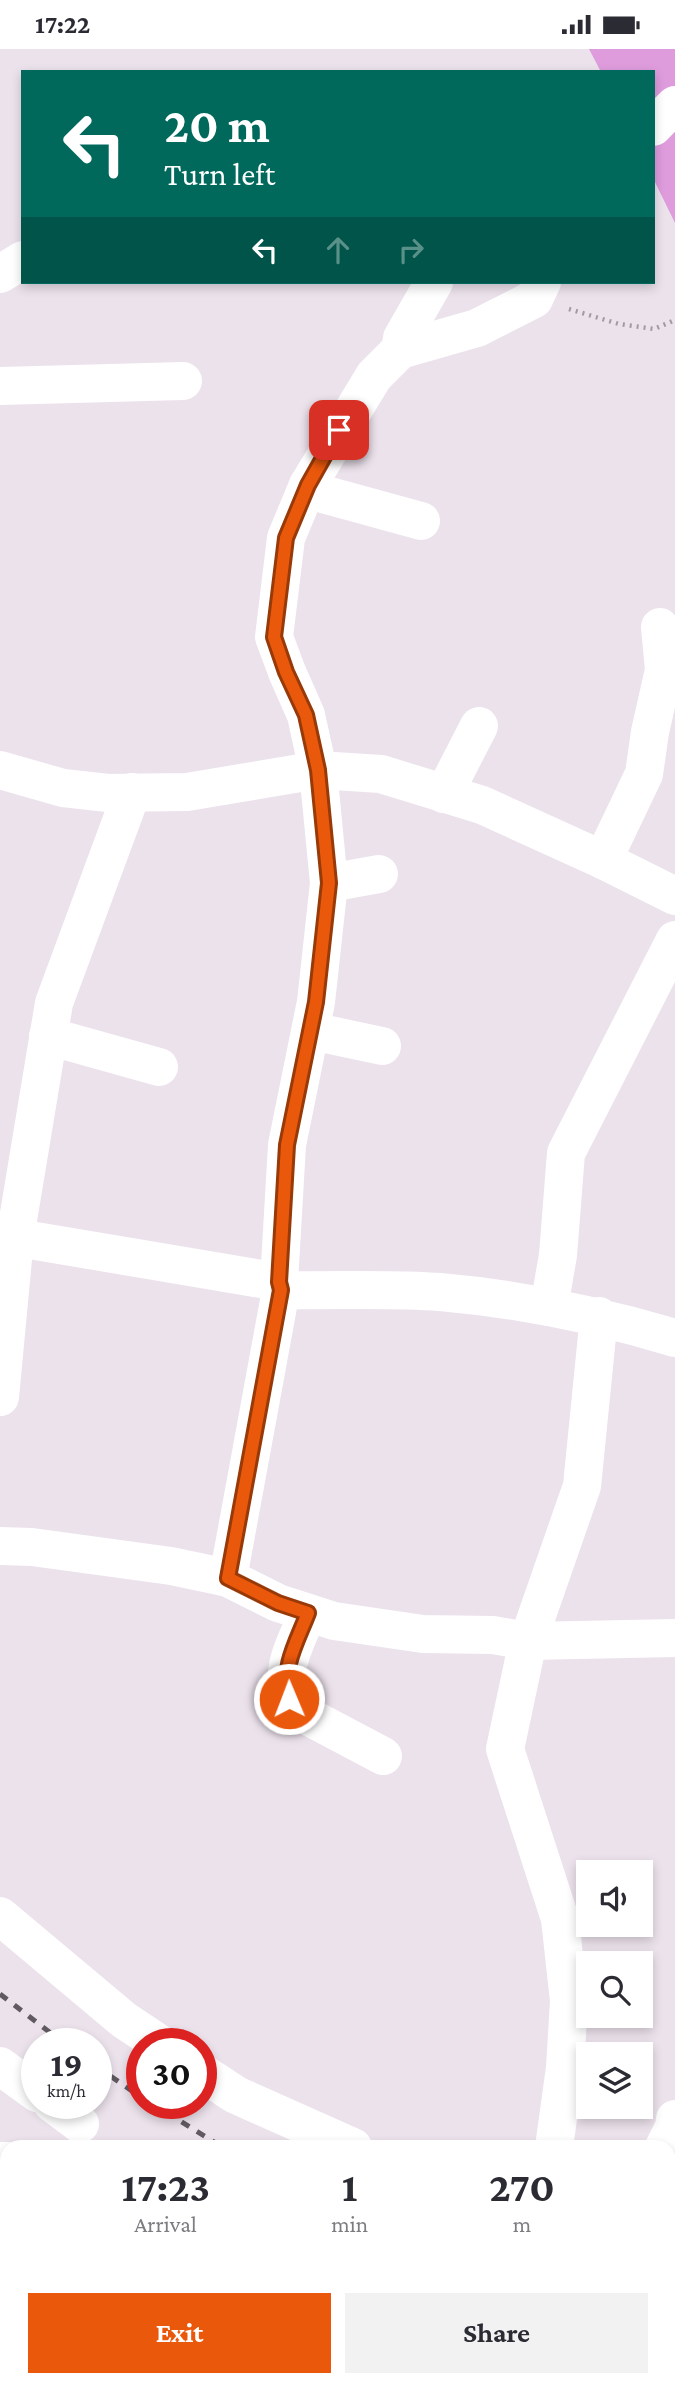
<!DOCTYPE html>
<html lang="en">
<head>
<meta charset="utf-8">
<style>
  :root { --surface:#fff; --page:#f2f2f3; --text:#2b2b33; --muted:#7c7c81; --accent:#ea580c }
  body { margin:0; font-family:"Crimson Pro",serif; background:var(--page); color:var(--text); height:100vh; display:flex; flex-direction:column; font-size:26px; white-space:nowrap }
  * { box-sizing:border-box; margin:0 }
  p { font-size:23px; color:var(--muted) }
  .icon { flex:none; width:38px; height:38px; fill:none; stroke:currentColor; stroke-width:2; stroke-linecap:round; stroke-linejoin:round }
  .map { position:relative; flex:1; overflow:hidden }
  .drawer { position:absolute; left:0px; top:2091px; width:676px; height:247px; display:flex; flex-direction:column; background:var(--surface); border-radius:21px 21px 0 0; box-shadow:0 4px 10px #0003 }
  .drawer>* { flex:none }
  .guide { position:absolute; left:21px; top:21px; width:634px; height:214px; border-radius:0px; box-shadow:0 4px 10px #0003; background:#00695c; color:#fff; overflow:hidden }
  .fabs { position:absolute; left:576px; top:1811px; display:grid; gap:14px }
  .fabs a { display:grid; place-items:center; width:77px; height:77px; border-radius:0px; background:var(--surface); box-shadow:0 4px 10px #0003; font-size:35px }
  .speed { position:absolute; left:21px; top:1979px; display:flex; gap:14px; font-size:35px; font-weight:700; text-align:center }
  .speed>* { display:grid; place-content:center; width:91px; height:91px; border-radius:50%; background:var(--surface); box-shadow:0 4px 10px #0003; line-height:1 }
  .speed small { font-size:18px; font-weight:400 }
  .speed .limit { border:10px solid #d22; background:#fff; color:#111 }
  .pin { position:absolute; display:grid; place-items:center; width:60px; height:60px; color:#fff; margin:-30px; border-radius:14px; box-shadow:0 4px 10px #0006 }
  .me { position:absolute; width:77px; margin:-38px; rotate:359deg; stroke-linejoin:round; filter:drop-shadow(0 0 5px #0008) }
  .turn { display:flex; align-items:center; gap:24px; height:147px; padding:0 28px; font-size:32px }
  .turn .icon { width:91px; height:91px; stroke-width:2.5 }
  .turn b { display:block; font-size:49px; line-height:60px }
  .lanes { display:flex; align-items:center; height:66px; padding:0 28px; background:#0003; justify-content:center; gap:35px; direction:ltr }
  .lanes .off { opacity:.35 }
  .eta { display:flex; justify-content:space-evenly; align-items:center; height:119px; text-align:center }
  .eta b { font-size:42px; font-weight:700; line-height:49px }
  .button { display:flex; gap:14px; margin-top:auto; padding:14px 28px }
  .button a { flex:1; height:80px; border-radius:0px; background:var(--accent); color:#fff; font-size:28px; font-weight:700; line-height:80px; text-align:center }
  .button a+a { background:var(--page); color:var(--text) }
  .status { display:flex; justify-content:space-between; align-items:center; height:49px; padding:0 35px; background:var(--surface); direction:ltr }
  .status svg { height:19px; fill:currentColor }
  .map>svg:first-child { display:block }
</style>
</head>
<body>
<div class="status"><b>17:22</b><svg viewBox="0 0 49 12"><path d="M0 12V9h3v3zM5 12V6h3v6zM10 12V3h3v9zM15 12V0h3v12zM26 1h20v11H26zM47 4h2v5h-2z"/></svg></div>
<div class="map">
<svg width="675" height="2337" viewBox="0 0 675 2337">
  <rect width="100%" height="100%" fill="#ece2ec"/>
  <!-- forest -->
  <path fill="#de9cdd" d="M589,0h86v174l-22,-45v-106h-52z"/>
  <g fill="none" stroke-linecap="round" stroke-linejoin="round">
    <!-- path -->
    <path stroke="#a29aa2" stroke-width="4.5" stroke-dasharray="2 5" stroke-linecap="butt" d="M569,260l50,15 35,5 21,-9"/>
    <!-- minor -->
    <g stroke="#fff" stroke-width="38">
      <path d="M653,78l22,-22"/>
      <path d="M0,225l23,-14"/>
      <path d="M400,301l2,-12 32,-56"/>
      <path d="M0,337l183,-5"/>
      <path d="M308,436l11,8 102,28"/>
      <path d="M0,721l63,18 45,5 79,-1 131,-22 63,4 101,31 121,55 72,36"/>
      <path d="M444,745l35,-68"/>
      <path d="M603,811l41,-86 6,-42 14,-62 -4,-43"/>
      <path d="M329,834l50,-9"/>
      <path d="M311,982l71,15"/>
      <path d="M48,987l111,31"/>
      <path d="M0,1186l279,47"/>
      <path d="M281,1241c52,1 107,-2 159,2 80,7 158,23 235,46"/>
      <path d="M549,1258l9,-52 8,-102 109,-213"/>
      <path d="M0,1348l15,-159 39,-235 78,-211"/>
      <path d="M0,1497l32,1 139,19 57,12 50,25 56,18 89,13 70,1 35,6 147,-3"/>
      <path d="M228,1529l53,-288 -2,-8 8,-137 29,-143 13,-119 -11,-113 -12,-55 -19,-43 -13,-35 12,-99 22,-53 66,-109 26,-26 77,-22 57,-29 8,-17"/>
      <path d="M308,1564c-14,34 -33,63 -12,97l87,46"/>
      <path d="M0,1867l124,104 36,24"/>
      <path d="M0,2017l37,27"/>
      <path d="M201,2023l35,23 117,52"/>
      <path d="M52,2054l28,21"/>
      <path d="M554,2098l11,-79 4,-67 -9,-82 -55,-170 23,-108 54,-155 17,-170"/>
      <path d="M664,2098l10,-20 1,-8"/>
      <path d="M0,2112h7"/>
      <path d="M668,2162l7,4"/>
      <path d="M0,2311l7,-4"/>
      <path d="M530,2331v6"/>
    </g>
    <!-- rail -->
    <g stroke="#615b61" stroke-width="5" stroke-dasharray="9 9" stroke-linecap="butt">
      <path d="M0,1945l65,50"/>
      <path d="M96,2017l46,32"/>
      <path d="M151,2054l71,44"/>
      <path d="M668,2262l7,1"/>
    </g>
  </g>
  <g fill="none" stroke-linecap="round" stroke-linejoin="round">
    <defs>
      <path id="route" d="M289,1650c-7,-34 7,-55 19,-86l-30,-10 -50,-25 53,-288 -2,-8 8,-137 29,-143 13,-119 -11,-113 -12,-55 -20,-43 -12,-35 12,-99 22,-53 31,-55"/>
    </defs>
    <!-- route casing -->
    <use href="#route" stroke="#983908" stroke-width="18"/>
    <!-- route -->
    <use href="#route" stroke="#ea580c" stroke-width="12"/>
  </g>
</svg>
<div class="fabs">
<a><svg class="icon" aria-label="sound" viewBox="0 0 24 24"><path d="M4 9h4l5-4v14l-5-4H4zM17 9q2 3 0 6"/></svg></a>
<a><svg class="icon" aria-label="search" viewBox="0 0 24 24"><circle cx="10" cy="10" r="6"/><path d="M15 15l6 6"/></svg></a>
<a><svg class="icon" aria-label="layers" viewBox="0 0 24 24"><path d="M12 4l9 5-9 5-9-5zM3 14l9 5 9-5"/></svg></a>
</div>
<div class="speed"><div>19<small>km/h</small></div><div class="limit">30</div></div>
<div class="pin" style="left:339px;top:381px;background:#d93025"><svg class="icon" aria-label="arrive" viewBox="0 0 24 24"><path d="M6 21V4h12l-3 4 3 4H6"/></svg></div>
<svg class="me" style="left:289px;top:1650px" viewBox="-20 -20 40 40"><circle r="17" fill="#ea580c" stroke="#fff" stroke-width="3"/><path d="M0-11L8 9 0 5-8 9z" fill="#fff"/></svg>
<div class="guide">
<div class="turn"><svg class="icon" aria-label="left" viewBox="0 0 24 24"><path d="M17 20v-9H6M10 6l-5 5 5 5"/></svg><div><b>20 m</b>Turn left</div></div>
<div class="lanes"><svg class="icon" aria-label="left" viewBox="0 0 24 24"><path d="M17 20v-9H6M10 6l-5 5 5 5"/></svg><svg class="icon off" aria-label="ahead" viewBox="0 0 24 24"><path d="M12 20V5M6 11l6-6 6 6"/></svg><svg class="icon off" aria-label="right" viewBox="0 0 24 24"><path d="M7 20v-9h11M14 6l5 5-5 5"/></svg></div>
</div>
<section class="drawer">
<div class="eta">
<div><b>17:23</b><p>Arrival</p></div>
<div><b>1</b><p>min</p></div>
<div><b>270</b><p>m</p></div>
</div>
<div class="button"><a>Exit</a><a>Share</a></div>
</section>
</div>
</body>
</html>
